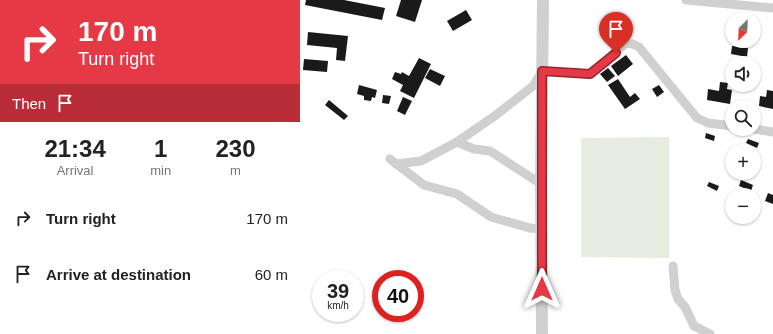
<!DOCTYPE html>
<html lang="en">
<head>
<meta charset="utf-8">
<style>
  :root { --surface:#fff; --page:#f2f2f2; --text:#222; --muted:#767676 }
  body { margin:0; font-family:Arial,sans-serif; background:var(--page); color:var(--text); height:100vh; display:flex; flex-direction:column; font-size:15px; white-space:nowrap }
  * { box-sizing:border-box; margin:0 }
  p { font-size:13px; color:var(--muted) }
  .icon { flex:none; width:22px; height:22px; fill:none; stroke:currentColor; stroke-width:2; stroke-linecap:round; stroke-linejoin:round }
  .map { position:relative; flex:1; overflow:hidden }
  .drawer { display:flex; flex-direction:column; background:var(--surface); width:300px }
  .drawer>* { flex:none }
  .hud { background:#e63946; color:#fff; overflow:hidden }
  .needle { width:26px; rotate:204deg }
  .fabs { position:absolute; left:425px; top:12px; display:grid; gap:8px }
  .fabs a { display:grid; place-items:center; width:36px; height:36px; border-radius:50%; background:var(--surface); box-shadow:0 1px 3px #0004; font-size:20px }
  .speed { position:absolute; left:12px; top:270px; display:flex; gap:8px; font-size:20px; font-weight:700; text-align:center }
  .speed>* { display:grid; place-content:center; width:52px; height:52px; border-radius:50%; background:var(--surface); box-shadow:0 1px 3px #0004; line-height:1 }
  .speed small { font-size:10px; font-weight:400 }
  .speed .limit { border:6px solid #d22; background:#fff; color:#111 }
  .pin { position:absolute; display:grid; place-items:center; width:34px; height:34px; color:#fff; margin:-41px -17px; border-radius:50% 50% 50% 0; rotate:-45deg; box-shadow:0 0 4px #0007 }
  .pin .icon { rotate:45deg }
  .me { position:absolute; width:44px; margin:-22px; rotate:0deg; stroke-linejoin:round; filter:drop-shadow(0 0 3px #0008) }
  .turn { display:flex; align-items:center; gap:14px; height:84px; padding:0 12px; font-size:18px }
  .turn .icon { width:52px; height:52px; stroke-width:2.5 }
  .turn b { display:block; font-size:28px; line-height:34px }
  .then { display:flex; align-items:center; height:38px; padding:0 12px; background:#0003; gap:8px; font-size:15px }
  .eta { display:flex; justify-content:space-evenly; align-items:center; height:68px; text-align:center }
  .eta b { font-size:24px; font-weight:700; line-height:28px }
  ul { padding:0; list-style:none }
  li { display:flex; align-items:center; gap:12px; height:56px; padding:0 12px }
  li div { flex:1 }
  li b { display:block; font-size:15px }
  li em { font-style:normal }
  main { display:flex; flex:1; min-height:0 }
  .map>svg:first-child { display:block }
</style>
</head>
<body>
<main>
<section class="drawer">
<div class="hud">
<div class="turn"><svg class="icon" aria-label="right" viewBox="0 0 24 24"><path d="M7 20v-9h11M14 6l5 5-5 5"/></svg><div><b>170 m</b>Turn right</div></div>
<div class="then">Then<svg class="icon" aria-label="arrive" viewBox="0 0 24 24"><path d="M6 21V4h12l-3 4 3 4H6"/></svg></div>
</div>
<div class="eta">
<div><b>21:34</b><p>Arrival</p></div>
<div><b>1</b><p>min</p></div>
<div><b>230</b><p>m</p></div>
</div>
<ul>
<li><svg class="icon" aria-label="right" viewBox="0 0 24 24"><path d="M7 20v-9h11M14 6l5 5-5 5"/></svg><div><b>Turn right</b></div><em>170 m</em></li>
<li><svg class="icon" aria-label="arrive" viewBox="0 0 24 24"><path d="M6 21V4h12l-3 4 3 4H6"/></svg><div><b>Arrive at destination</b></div><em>60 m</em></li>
</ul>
</section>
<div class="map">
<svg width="473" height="334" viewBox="0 0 473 334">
  <rect width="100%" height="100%" fill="#fff"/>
  <!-- green -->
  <path fill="#e6ecdf" d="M369,137v121l-88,-1v-119z"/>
  <!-- building -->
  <g fill="#1a1a1a">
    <path d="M6,0h38l41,8 -3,12 -77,-15z"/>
    <path d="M101,0h21l-7,22 -19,-6z"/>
    <path d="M166,10l6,10 -19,11 -6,-10z"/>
    <path d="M8,32l40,4 -3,25 -9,-1 1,-12 -30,-3z"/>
    <path d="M432,46l16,2 -1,9 -16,-3z"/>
    <path d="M326,55l7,9 -15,12 -7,-10z"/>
    <path d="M119,58l12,6 -17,34 -14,-7 3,-6 -11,-6 3,-7 6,2 1,-2 7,4z"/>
    <path d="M4,59l24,2 -1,11 -24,-2z"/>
    <path d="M308,68l7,8 -8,6 -7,-8z"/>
    <path d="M130,69l15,7 -5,10 -15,-8z"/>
    <path d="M318,79l12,18 5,-4 5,6 -15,10 -17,-24z"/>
    <path d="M420,82l8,1 -1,6 5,1 -2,14 -23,-4 1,-11 11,2z"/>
    <path d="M59,85l18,5 -2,8 -3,-1 -1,4 -7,-1v-4l-7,-2z"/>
    <path d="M359,85l5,7 -7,5 -5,-8z"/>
    <path d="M467,90l6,1v18l-14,-3 1,-10 6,1z"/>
    <path d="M83,95l8,1 -2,8 -7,-1z"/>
    <path d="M103,97l9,4 -7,14 -8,-4z"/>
    <path d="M29,100l19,16 -4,4 -19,-15z"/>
    <path d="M406,133l9,3 -1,5 -9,-3z"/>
    <path d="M448,139l11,4 -2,5 -11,-5z"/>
    <path d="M441,180l12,5 -2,6 -12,-5z"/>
    <path d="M409,182l10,4 -2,5 -10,-5z"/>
    <path d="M468,193l5,2v9l-8,-3z"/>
  </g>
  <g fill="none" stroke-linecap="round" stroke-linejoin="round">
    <!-- minor -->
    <g stroke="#d0d0d0" stroke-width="9">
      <path d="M386,0l87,8"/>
      <path d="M454,129l19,3"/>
      <path d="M157,142l17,7 16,2 51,33"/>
      <path d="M90,159l34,26 33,9 34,23 39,11 12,1"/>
      <path d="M96,164l25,-3 36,-19 39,-27 37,-29 9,-15 48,3 36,-31 7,1 6,3 58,71 11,5 24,3"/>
      <path d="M373,266l2,24 3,9 7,8 9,19 16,8"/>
    </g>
    <!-- tertiary -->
    <path stroke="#d0d0d0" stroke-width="12" d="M242,334l-1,-150 2,-184"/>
  </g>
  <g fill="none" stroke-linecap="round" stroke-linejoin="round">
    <defs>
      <path id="route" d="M242,289v-218l48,3 26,-21"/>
    </defs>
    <!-- route casing -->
    <use href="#route" stroke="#96252e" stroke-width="10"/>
    <!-- route -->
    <use href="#route" stroke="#e63946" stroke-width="7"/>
  </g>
</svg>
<div class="fabs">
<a><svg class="needle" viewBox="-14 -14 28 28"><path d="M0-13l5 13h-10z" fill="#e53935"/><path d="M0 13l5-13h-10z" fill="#767676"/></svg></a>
<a><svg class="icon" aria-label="sound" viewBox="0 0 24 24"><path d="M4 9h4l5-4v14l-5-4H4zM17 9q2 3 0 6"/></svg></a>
<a><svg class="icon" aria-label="search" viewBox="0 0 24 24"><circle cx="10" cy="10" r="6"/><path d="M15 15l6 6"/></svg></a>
<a>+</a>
<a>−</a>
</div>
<div class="speed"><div>39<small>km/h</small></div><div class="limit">40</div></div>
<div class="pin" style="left:316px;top:53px;background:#d93025"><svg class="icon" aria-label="arrive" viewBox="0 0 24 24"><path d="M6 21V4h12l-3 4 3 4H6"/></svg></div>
<svg class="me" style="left:242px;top:289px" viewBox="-20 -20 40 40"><path d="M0-17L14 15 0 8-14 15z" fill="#e63946" stroke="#fff" stroke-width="4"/></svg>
</div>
</main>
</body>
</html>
